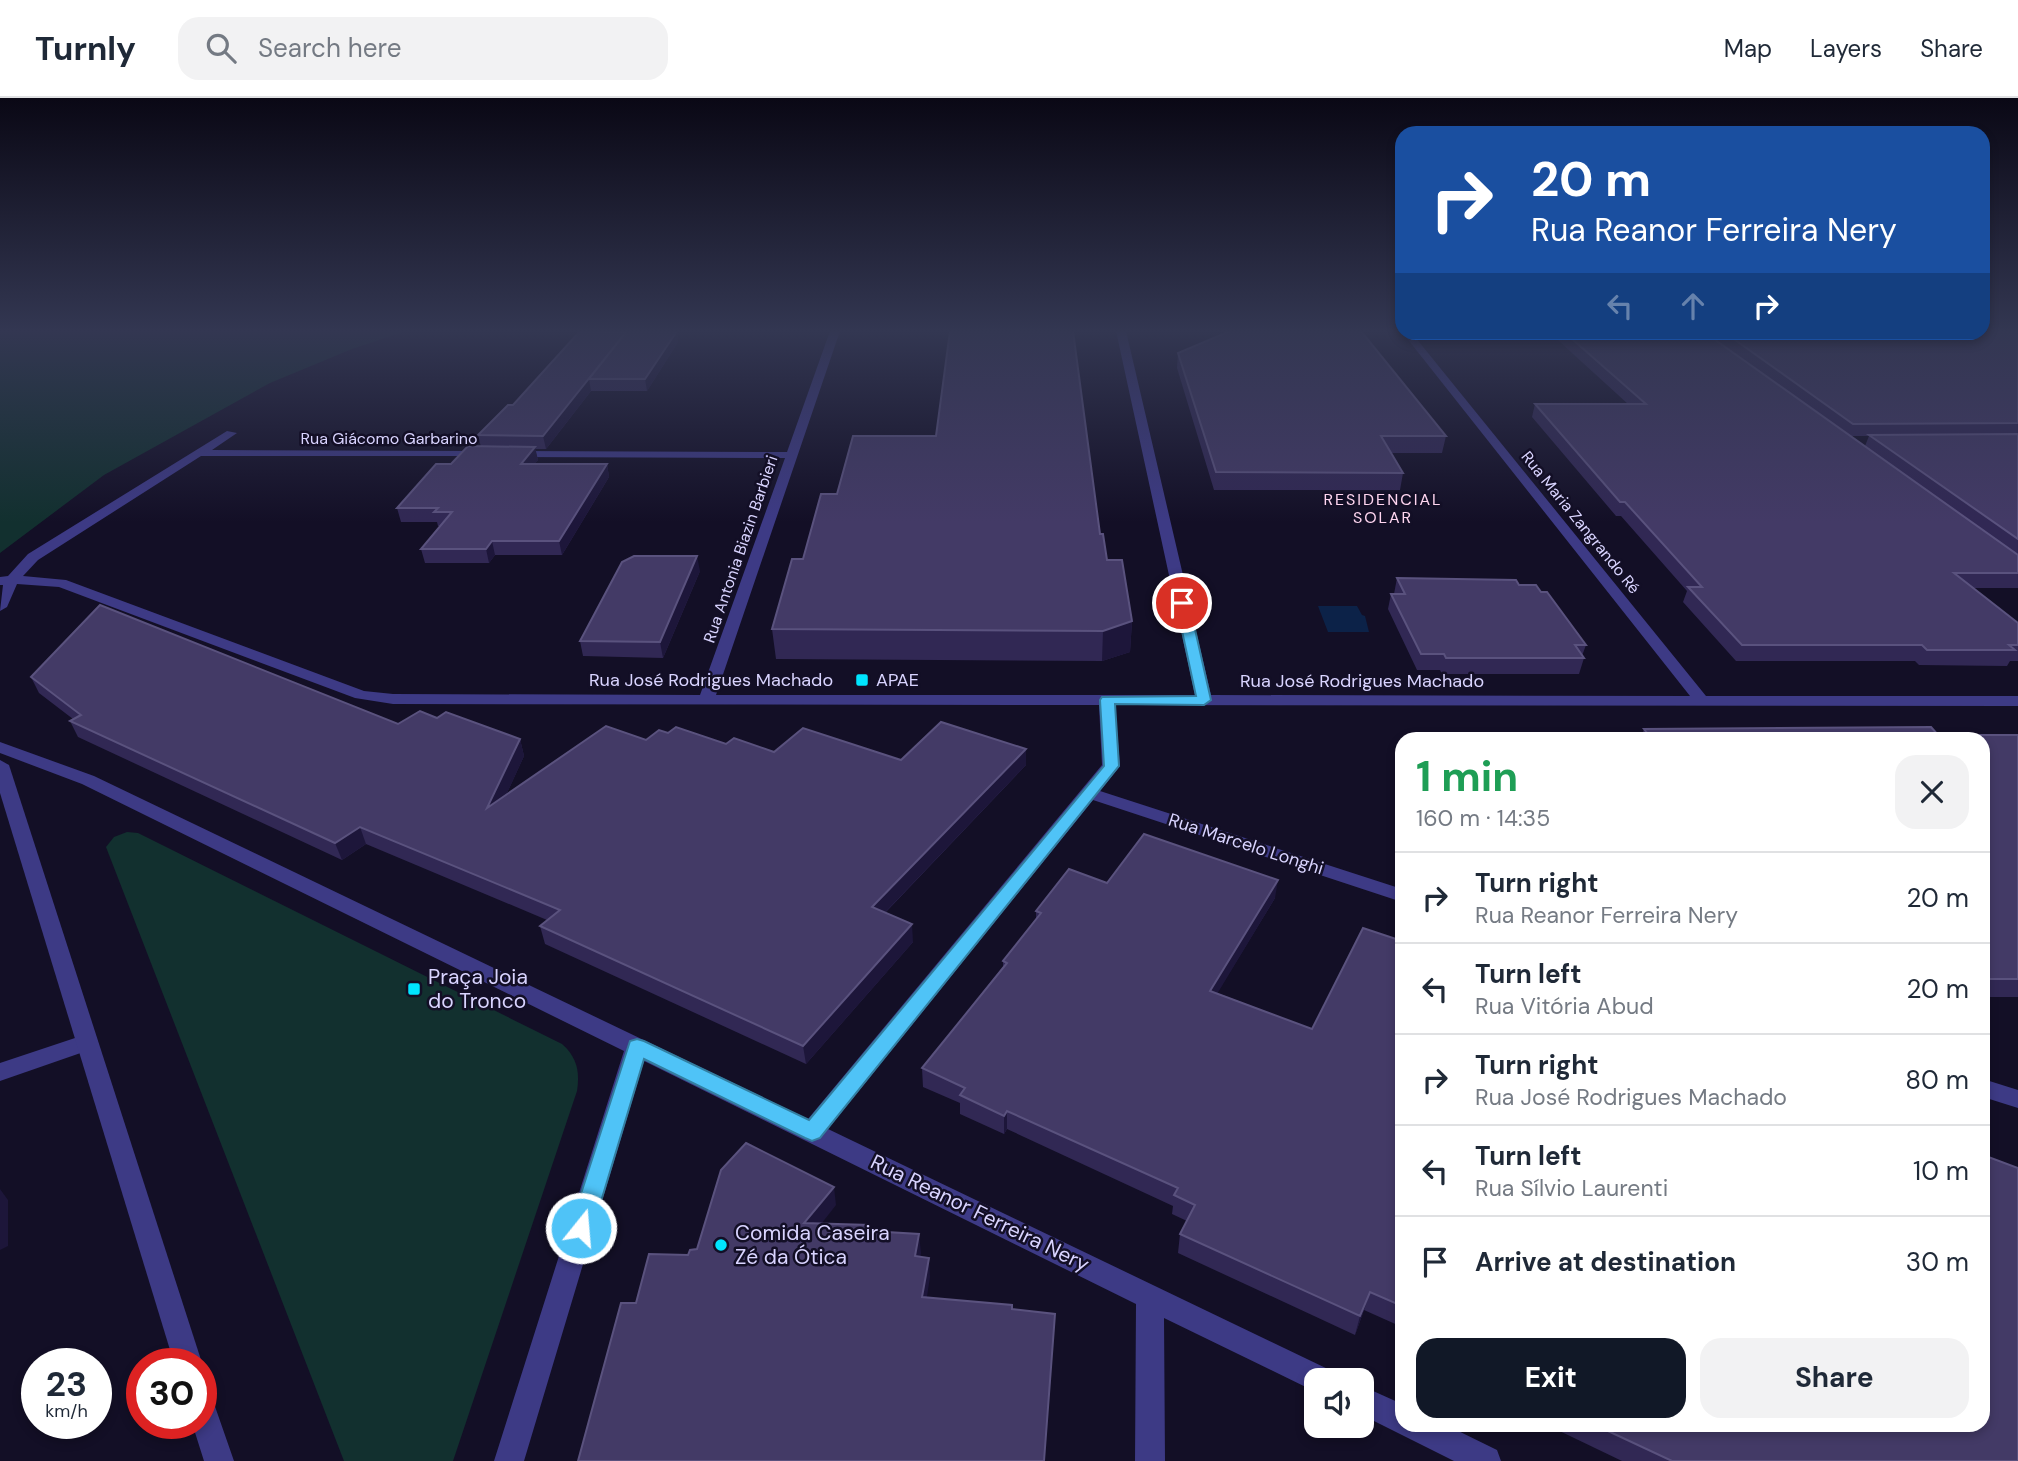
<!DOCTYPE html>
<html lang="en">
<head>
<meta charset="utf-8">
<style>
  :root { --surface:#fff; --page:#f2f2f3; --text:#1f2937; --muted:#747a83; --line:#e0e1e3; --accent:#111827 }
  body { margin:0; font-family:"DM Sans",sans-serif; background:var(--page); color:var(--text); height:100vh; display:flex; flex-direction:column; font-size:26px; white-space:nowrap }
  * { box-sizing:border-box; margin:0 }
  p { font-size:23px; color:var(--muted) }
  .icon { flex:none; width:38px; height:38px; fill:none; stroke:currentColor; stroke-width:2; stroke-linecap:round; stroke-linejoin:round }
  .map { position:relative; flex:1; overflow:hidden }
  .sheet { position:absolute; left:1395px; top:634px; width:595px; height:700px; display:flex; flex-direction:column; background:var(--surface); border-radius:21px; box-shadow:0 4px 10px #0003 }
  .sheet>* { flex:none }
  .top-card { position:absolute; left:1395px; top:28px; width:595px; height:214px; border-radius:21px; box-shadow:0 4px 10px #0003; background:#1a4fa0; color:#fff; overflow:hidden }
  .buttons { position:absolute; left:1304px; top:1270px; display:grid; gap:14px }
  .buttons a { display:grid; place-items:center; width:70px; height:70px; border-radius:14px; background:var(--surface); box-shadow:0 4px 10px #0003; font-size:35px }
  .speed { position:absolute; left:21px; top:1250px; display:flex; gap:14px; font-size:35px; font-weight:700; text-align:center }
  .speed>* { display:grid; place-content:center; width:91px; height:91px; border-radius:50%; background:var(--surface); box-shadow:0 4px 10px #0003; line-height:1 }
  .speed small { font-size:18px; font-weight:400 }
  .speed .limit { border:10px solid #d22; background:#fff; color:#111 }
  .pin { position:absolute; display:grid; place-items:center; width:60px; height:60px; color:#fff; margin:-30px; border:4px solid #fff; border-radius:50%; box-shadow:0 2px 7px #0007 }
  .me { position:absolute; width:77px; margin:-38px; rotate:17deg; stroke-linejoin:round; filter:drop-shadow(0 0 5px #0008) }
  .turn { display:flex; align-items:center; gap:24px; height:147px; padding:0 21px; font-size:32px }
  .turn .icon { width:91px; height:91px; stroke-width:2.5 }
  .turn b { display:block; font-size:49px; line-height:60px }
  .lanes { display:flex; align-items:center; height:66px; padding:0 21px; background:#0003; justify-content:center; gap:35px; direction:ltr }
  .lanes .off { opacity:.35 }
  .round { display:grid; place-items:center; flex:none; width:74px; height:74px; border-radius:21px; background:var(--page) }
  .headline { display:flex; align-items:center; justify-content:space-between; height:119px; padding:0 21px }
  h1 { font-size:42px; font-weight:700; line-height:52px; color:#1e9e55 }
  .cta { display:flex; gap:14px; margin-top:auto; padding:14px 21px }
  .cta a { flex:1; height:80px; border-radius:21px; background:var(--accent); color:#fff; font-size:28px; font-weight:700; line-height:80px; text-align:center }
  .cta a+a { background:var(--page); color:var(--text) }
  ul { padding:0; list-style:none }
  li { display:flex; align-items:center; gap:21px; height:91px; padding:0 21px; border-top:2px solid var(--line) }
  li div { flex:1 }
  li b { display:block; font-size:26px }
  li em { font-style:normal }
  header { display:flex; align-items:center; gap:42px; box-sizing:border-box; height:98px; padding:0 35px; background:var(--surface); border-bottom:2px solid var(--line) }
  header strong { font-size:33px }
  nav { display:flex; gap:38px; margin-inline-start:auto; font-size:24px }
  .search { width:490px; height:63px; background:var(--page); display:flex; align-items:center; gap:18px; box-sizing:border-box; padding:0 24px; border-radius:21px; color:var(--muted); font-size:26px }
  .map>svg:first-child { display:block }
</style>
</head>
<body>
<header>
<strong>Turnly</strong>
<div class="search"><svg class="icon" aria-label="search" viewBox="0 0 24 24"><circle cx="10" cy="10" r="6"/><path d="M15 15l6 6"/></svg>Search here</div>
<nav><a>Map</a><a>Layers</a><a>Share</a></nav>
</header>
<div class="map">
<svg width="2018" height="1363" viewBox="0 0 2018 1363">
  <rect width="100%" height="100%" fill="#130f26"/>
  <!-- green -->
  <g fill="#12302f">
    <path d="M0,233h406l-54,18 -82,34 -166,92 -104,78z"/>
    <path d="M127,734l11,1 424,211c15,13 18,28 15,47l-124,370h-109l-238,-614 8,-10z"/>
  </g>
  <!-- water -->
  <path fill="#0c2248" d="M1318,508h39l5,9 3,1 4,16h-41z"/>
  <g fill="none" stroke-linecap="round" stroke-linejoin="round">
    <!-- minor -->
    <g fill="#3d3a85" fill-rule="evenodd">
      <path d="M830,233h10l-124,364h479l-79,-364h10l85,364 479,1 -288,-364h9l295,364h312v10l-903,-1 5,61 -20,25 302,98v13l-309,-102 -265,329 504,242 4,10h-20v11l-152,-74 1,143h-30l1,-157 -492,-243 -120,400h-30l130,-410 -542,-267 -82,-31v-11l94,34 714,343 294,-354 -3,-60 -706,-1 -38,-6 -296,-111 -42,-3 -10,23 -7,4 3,-26h-3v-8l8,-1 20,-22 199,-123 10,2 -25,17 271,1 4,1v4h-286l-163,104 -15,16 43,4 298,111 29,3 307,1 85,-237 -270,-1 -6,-3 6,-3 272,1z"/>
      <path d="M87,936l8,2 3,6 -3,6 -95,33v-18z"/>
      <path d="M1983,981l35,11v18l-35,-11z"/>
      <path d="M1362,1288l40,18v20h42l53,26 4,11h-47l-92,-46z"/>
    </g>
    <!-- tertiary -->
    <g fill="#3d3a85" fill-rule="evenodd">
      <path d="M0,662l9,5 193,598 -1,2 -27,-2 -174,-570z"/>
      <path d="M201,1293l10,4 23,66h-30l-12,-38h9z"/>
    </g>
  </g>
  <!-- wall -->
  <g fill="#312854" fill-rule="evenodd">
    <path d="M677,233l1,11 -31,49h-56l-45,58h-11l3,11 -4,4h73l2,13 -47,78h-67l-6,8h-64l-4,-14 19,-23h-2l-1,-4h-36l-4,-14 54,-44 30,-17 -3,-12 35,-30 114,-73z"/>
    <path d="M2018,233v257h-45l45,35v38h-8l-3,5 -88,-1 -4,-4h-179l-53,-59 4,-11 -66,-75h-5l-84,-99 3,-13h93l-79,-72h155l38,27 -37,-27h278zM1851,338h18l-4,10z"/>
    <path d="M1178,255l268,83 -4,17h-51l12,20 -3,17h-186l-37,-122z"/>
    <path d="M1100,436l7,26 25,61 -2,31 -28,9 -326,-2 -4,-30 31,-70z"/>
    <path d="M700,473l-37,87 -80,-2 -3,-15z"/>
    <path d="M1397,480l122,7 22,7 45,53 -4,11 2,2 -5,16h-137l-2,-4h-23l-29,-61 3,-15h3z"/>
    <path d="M31,579l367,47 39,-6 83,21 4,17 -18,39 140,-55 22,-7 106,19 127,8 125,-11v16l-141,148 28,29 -107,122 -261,-120 -5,-18 7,-6 -181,-76 -24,16 -264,-123 -8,-16 3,-2 -34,-26z"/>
    <path d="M1644,631l294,6h80v262h-35v-259h-342z"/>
    <path d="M1107,785l168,15 -58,95 95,36 90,-88v386l-38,-17 -9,25 -177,-82 2,-19 7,-13 -15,-7 1,-8 -166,-77 -3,5 -44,-20v-11l-37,-16 -1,-19 81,-101v-6l33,-42v-8z"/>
    <path d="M1545,1326h438l35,37h-396z"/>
  </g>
  <!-- shaded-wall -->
  <g fill="#1d163a">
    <path d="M677,233l1,11 -31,49 -2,-12z"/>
    <path d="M589,281l2,12 -45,58 -3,-13z"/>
    <path d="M535,349l3,13 -14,17 -3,-13z"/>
    <path d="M607,366l2,13 -47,78 -3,-14z"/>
    <path d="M492,443l3,14 -6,8 -3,-14z"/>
    <path d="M697,458l3,15 -37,87 -3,-16z"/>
    <path d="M1132,523l-2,31 -28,9 1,-30z"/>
    <path d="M520,641l4,17 -32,70 -5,-18z"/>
    <path d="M1026,651v16l-153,160 -1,-18z"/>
    <path d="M360,729l6,17 -24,16 -7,-17z"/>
    <path d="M1278,782l-3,18 -67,111 2,-18z"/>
    <path d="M912,826l1,18 -107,122 -3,-18z"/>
    <path d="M1007,1013v18l-3,5v-18z"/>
    <path d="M834,1089l2,18 -29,37 -3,-19z"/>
    <path d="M0,1091l8,11v46l-8,4z"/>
    <path d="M919,1136l2,19 -4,22 -2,-19z"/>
    <path d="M929,1160l1,19 -6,39 -2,-19z"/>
    <path d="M1370,1194l-6,18 -9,25 5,-19z"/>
  </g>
  <!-- building -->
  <g fill="#433a66" stroke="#5a527e" stroke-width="2">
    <path d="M580,233l46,1 -83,104 -65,-1 30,-30h5z"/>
    <path d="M627,233h50l-32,48h-56z"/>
    <path d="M950,233h123l27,203h3l4,26h15l10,61 -29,10 -331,-2 20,-70h11l18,-65h16l16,-58h83z"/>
    <path d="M1230,233h131l85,105h-65l22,37 -187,-1 -38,-119z"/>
    <path d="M1983,233h35v92l-165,1 -129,-92h259z"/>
    <path d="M1564,234h140l314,223v18h-64l64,50v22h-9l6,5h-88l-5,-5h-180l-54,-58h14l-77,-85h-5l-85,-98h111z"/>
    <path d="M2018,336v105l-149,-104z"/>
    <path d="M468,348l67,1 -14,17h86l-48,77h-67l-6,8h-65l31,-37h-18l4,-4h-41l39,-44h15z"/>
    <path d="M634,458h63l-37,86 -80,-1 42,-79z"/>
    <path d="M1397,480l119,2 3,5h17l5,7h6l39,53h-11l9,13h-138l-2,-4h-23l-30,-60h14z"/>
    <path d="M100,507l298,119 22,-13 17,7 9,-6 74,27 -33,69 119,-82 40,14 13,-10 9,3 8,-6 50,17 8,-6 40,14 29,-24 98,32 40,-38 85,27 -154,158 40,17 -109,122 -263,-120 20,-16 -200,-83 -25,16 -265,-122 11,-6 -50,-38z"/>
    <path d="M1931,629l7,8h80v244h-35v-241h-332l-7,-9z"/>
    <path d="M1144,736l134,46 -68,111 102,38 51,-101 39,13v365l-32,-14 -10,24 -180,-82 15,-29 -21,-10 4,-7 -171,-77 -3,5 -44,-21 5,-7 -43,-20 85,-105 -4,-2 38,-48 -5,-2 33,-42 38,14z"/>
    <path d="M746,1045l88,44 -30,36 66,2v6l49,3 -4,22 14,2 -7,39 90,8v4l43,5 -11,147h-466l43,-158h15l13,-49 39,1 2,-5 7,-1 24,-79z"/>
    <path d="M1983,1057l35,13v293h-346l-79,-37h390z"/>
  </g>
  <!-- sky -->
  <linearGradient id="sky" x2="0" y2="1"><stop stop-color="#0a0815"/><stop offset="0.55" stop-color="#333752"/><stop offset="1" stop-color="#333752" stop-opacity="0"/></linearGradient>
  <rect width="2018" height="424" fill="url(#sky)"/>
  <!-- route -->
  <path fill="#4fc3f7" stroke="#337fa1" stroke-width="2" d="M1182,501l7,4 22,97 -7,5 -89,-1 4,62 -299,372 -8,3 -7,-3 -161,-79 -51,169 -3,7 -9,3 -8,-3 -3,-7 60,-187 7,-2 7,2 165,79 295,-354 -4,-66 2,-3 94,-1 -20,-93z"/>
  <!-- markers -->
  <g fill="#00e5ff" stroke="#130f26" stroke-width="2.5">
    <rect x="855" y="575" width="14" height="14" rx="3.5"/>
    <rect x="407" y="884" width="14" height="14" rx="3.5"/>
    <circle cx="721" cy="1147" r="7"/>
  </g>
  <g text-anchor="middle" stroke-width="5" stroke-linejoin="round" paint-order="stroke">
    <!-- far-street labels -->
    <g font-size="16" fill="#d9d4ff" stroke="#130f26">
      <text x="389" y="346">Rua Giácomo Garbarino</text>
      <text transform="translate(1581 424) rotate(51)" y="6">Rua Maria Zangrando Ré</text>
      <text transform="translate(740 451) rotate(-71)" y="6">Rua Antonia Biazin Barbieri</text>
    </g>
    <!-- far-neighbourhood labels -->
    <g font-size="16" letter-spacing="2" fill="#ffd6f0" stroke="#130f26">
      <text x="1383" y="407">RESIDENCIAL<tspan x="1383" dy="18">SOLAR</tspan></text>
    </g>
    <!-- street labels -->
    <g font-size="18" fill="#d9d4ff" stroke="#130f26">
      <text x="711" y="588">Rua José Rodrigues Machado</text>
      <text x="1362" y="589">Rua José Rodrigues Machado</text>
      <text transform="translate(1246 746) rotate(18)" y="6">Rua Marcelo Longhi</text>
    </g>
    <!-- poi labels -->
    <g font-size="18" fill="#d9d4ff" stroke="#130f26" text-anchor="start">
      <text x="876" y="588">APAE</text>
    </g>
    <!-- near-poi labels -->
    <g font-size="21" fill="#d9d4ff" stroke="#130f26" text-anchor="start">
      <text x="428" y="886">Praça Joia<tspan x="428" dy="24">do Tronco</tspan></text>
      <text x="735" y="1142">Comida Caseira<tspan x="735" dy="24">Zé da Ótica</tspan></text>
    </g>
    <!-- near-street labels -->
    <g font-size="21" fill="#d9d4ff" stroke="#130f26">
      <text transform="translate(980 1115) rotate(26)" y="7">Rua Reanor Ferreira Nery</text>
    </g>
  </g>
</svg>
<div class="buttons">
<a><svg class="icon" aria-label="sound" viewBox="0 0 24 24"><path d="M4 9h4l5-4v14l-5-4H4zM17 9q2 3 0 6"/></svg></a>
</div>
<div class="speed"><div>23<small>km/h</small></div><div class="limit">30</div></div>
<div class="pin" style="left:1182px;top:505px;background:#d93025"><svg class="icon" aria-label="arrive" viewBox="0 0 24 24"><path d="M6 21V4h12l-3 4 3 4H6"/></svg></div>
<svg class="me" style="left:581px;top:1130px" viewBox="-20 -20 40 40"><circle r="17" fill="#4fc3f7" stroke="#fff" stroke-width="3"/><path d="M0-11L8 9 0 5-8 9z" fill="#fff"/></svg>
<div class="top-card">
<div class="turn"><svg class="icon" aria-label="right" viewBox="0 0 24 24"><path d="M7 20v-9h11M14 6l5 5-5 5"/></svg><div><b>20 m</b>Rua Reanor Ferreira Nery</div></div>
<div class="lanes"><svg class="icon off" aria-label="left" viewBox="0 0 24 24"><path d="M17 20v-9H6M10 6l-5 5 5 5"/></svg><svg class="icon off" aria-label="ahead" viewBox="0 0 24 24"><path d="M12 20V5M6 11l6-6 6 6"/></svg><svg class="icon" aria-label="right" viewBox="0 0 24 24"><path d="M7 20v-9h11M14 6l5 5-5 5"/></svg></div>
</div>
<section class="sheet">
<div class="headline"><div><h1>1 min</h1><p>160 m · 14:35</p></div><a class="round"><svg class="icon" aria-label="close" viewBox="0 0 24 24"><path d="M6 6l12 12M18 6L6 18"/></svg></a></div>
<ul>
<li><svg class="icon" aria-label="right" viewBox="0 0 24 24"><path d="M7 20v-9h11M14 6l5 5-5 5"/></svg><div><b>Turn right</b><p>Rua Reanor Ferreira Nery</p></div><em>20 m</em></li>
<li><svg class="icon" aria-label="left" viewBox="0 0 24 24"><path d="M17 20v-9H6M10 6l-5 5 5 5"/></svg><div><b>Turn left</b><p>Rua Vitória Abud</p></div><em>20 m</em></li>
<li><svg class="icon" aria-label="right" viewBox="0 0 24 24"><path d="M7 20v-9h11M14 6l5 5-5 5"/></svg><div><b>Turn right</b><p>Rua José Rodrigues Machado</p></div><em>80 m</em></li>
<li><svg class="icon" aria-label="left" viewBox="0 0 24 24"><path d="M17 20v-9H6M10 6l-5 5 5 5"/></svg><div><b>Turn left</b><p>Rua Sílvio Laurenti</p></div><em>10 m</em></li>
<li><svg class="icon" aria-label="arrive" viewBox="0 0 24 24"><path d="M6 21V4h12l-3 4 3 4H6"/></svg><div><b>Arrive at destination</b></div><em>30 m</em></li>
</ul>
<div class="cta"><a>Exit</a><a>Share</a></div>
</section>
</div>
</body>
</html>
